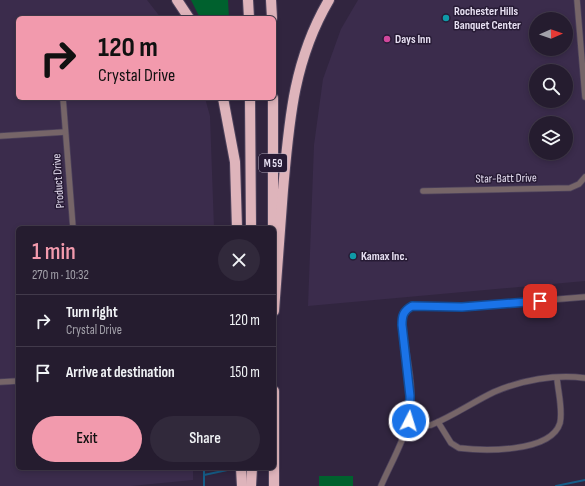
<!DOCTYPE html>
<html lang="en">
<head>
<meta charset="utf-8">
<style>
  :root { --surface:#251c2f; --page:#31293b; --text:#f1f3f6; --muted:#a3a1aa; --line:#423a4b; --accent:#f29aad }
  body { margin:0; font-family:"Sofia Sans Condensed",sans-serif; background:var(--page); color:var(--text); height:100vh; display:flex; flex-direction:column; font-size:15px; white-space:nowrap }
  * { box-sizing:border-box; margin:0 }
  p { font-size:13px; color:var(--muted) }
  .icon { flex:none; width:22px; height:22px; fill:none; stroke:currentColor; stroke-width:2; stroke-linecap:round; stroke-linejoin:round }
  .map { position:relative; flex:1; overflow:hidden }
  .details { position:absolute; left:16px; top:226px; width:260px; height:244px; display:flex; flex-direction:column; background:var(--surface); border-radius:6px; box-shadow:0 2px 6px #0003,0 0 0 1px var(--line) }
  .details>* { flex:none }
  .hud { position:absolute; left:16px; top:16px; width:260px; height:84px; border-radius:6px; box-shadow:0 2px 6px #0003,0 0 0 1px var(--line); background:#f29aad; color:#111; overflow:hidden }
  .needle { width:26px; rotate:88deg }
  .fabs { position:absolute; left:529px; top:12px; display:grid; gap:8px }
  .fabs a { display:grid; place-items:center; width:44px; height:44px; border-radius:50%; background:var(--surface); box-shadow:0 2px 6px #0003,0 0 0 1px var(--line); font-size:20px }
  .pin { position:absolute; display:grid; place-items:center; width:34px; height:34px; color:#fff; margin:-17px; border-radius:8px; box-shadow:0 2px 6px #0006 }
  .me { position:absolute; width:44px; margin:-22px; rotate:5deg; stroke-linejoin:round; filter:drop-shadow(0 0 3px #0008) }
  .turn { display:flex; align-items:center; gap:14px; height:84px; padding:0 16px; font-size:18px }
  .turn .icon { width:52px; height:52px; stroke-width:2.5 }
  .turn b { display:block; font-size:28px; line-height:34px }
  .round { display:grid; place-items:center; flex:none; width:42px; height:42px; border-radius:21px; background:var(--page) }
  .overview { display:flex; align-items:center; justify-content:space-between; height:68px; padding:0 16px }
  h1 { font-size:24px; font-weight:600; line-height:30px; color:var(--accent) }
  .button { display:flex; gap:8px; margin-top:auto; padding:8px 16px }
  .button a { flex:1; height:46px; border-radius:24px; background:var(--accent); color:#111; font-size:16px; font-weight:600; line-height:46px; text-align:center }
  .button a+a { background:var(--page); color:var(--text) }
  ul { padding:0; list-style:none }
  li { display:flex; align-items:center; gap:12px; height:52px; padding:0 16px; border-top:1px solid var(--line) }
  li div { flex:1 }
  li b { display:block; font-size:15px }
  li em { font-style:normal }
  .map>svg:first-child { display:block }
</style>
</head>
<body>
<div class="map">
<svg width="585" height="486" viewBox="0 0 585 486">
  <rect width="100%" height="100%" fill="#31253f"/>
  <!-- built -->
  <g fill="#3b2c4c" fill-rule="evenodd">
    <path d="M0,0h147l14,18h-143v80h187l5,18 4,112h-196v240h175v12l-62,6h-131z"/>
    <path d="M358,0h227v281l-277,25 6,-161 9,-66 18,-50zM536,19h30v30h-30zM536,71h30v30h-30zM536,123h30v30h-30z"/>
  </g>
  <!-- green -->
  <g fill="#00612e">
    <path d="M191,0h37l1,18h-29z"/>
    <rect x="319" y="476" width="34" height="10"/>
  </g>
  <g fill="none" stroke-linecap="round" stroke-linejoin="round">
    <!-- stream -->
    <g stroke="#155d88" stroke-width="2">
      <path d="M204,468v18"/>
      <path d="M204,475l28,-6"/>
      <path d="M556,486l29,-6"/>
    </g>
    <defs>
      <g id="minor">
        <path d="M577,0l8,97"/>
        <path d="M63,98l10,130"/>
        <path d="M0,136l65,-4"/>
        <path d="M423,191l147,-3 9,-4 6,-7"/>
        <path d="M0,382l18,-1"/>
        <path d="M409,421l15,5 7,-1c22,-9 42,-23 63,-33 28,-12 61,-18 91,-14"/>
        <path d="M438,422l13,21 8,5c24,3 92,5 101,-25 3,-14 -2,-31 -3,-45"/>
        <path d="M381,486c9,-21 22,-43 28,-66 7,-27 -3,-67 -7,-95 0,-9 1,-14 10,-19l50,1 123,-10"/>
      </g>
      <g id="motorway">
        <path d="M177,0l12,18"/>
        <path d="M248,0l1,18"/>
        <path d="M271,0l1,18"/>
        <path d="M223,98l12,64 2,66"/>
        <path d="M250,98l1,130"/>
        <path d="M273,98v130"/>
        <path d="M274,311c3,-40 6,-81 9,-121 6,-68 10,-129 46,-190"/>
        <path d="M274,391v95"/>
        <path d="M241,468l1,18"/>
        <path d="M251,486l1,-18"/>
      </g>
    </defs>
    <!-- minor casing -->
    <use href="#minor" stroke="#4e435c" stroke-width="7"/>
    <!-- motorway casing -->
    <use href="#motorway" stroke="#4e435c" stroke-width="12"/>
    <!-- minor -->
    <use href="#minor" stroke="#766568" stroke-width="5.5"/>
    <!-- motorway -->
    <use href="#motorway" stroke="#deb4bb" stroke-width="10"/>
  </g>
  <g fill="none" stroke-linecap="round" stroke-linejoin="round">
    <defs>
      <path id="route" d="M409,421l1,-25 -8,-71c0,-9 1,-14 10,-19l50,1 78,-6"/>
    </defs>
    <!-- route casing -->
    <use href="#route" stroke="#114b97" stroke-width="10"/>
    <!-- route -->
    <use href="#route" stroke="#1a73e8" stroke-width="7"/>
  </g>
  <!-- markers -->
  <g fill="#0f9aa8" stroke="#271b35" stroke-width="1.5">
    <circle cx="446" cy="18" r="4"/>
    <circle cx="353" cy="256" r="4"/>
  </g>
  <circle fill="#d1479c" stroke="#271b35" stroke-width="1.5" cx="387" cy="39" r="4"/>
  <g text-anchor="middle" stroke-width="3" stroke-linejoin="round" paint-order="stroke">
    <!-- shield labels -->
    <rect fill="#271b35" stroke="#ada5b9" stroke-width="1" x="259" y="154" width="28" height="18" rx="3"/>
    <g font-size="11" font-weight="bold" fill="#e7e0f2">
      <text x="273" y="167">M 59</text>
    </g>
    <!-- poi labels -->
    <g font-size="12" font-weight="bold" fill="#e7e0f2" stroke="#271b35" text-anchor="start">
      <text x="454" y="15">Rochester Hills<tspan x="454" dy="14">Banquet Center</tspan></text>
      <text x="395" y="43">Days Inn</text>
      <text x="361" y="260">Kamax Inc.</text>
    </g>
    <!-- street labels -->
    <g font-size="12" fill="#e7e0f2" stroke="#271b35">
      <text transform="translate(506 178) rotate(-1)" y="4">Star-Batt Drive</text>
      <text transform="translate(58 181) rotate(-94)" y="4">Product Drive</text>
    </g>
  </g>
</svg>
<div class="fabs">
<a><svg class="needle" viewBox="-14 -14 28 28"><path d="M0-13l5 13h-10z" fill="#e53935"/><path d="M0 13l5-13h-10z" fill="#a3a1aa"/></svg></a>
<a><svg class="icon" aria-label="search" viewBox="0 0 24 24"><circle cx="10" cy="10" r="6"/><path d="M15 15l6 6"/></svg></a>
<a><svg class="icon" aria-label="layers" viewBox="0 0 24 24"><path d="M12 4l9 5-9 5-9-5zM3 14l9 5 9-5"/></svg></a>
</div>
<div class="pin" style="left:540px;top:301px;background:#d93025"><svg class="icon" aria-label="arrive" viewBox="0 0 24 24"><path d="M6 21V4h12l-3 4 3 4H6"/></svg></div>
<svg class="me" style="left:409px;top:421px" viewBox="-20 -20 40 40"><circle r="17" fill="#1a73e8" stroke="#fff" stroke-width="3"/><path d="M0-11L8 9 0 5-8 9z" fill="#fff"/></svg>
<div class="hud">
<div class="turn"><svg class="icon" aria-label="right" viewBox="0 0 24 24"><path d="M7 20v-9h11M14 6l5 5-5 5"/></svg><div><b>120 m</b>Crystal Drive</div></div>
</div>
<section class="details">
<div class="overview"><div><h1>1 min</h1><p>270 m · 10:32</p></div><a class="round"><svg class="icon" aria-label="close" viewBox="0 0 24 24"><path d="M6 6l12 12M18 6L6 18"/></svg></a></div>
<ul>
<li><svg class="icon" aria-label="right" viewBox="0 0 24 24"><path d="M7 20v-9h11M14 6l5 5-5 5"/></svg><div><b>Turn right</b><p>Crystal Drive</p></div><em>120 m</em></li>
<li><svg class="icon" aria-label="arrive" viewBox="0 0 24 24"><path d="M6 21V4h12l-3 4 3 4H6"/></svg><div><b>Arrive at destination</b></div><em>150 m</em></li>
</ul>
<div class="button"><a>Exit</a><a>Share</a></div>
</section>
</div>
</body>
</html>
